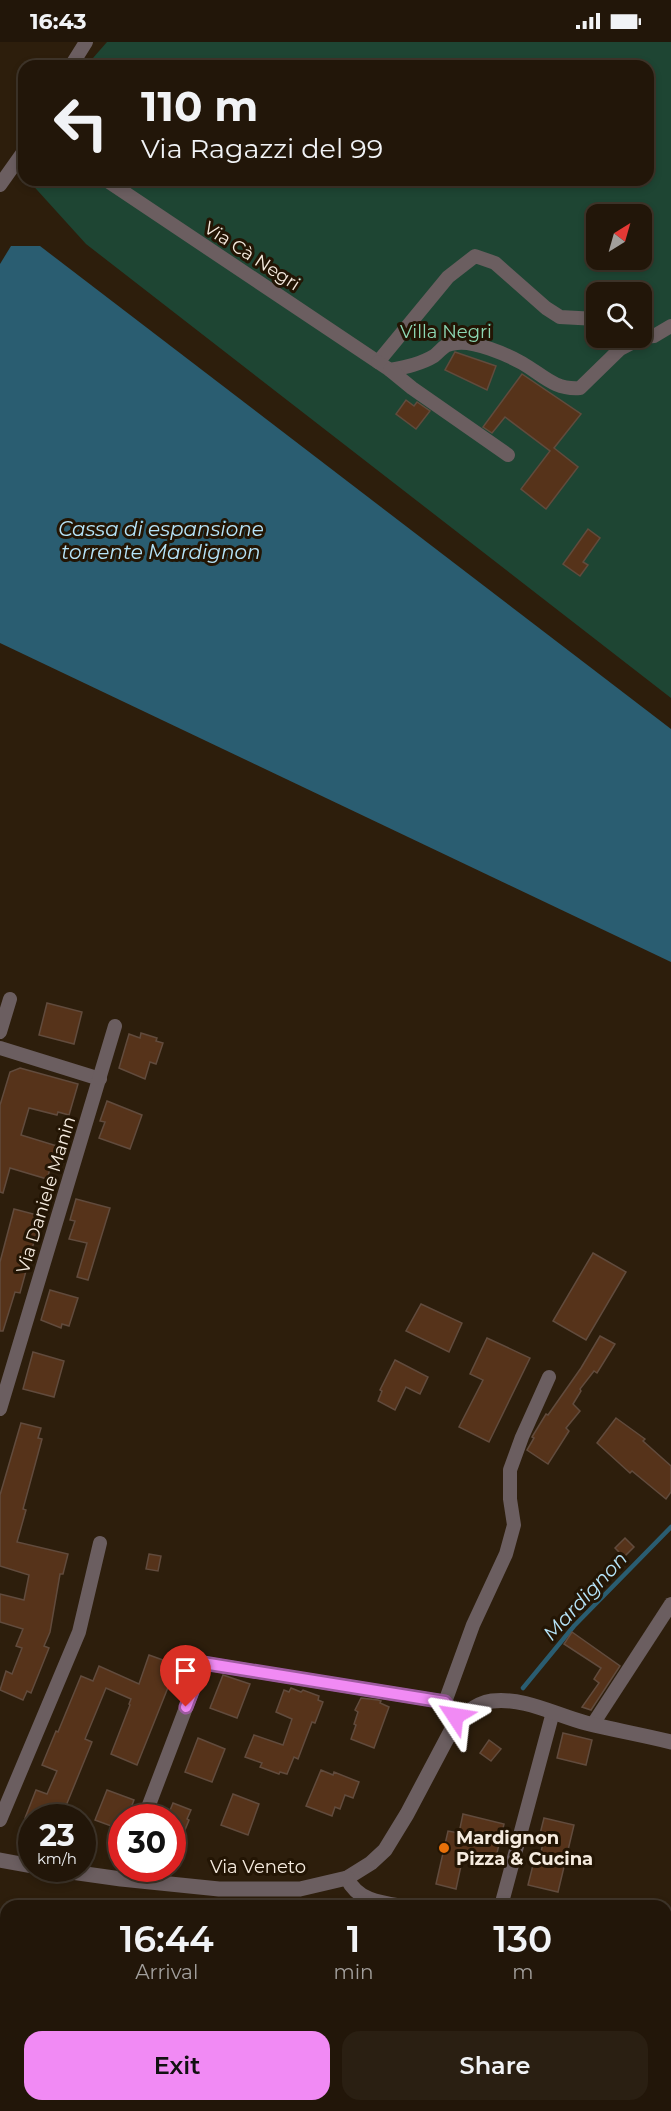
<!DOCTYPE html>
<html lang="en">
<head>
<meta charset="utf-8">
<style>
  :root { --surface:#221609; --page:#2a1f12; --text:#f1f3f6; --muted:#a29f9c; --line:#3f352a; --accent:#f18af4 }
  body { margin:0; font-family:Montserrat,sans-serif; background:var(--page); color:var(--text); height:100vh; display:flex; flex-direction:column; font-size:22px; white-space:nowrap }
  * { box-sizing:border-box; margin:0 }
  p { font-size:20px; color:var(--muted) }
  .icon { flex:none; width:33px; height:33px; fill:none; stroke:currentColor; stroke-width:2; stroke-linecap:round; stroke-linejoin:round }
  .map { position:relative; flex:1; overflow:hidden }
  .side { position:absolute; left:0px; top:1858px; width:672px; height:212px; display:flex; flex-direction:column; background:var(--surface); border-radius:18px 18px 0 0; box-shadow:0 3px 9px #0003,0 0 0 2px var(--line) }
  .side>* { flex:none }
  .top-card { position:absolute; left:18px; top:18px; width:636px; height:126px; border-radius:18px; box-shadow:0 3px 9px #0003,0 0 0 2px var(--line); background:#221609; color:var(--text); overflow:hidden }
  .needle { width:39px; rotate:37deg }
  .buttons { position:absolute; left:586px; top:162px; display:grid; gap:12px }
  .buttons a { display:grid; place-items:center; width:66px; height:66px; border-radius:12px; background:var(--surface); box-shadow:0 3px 9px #0003,0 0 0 2px var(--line); font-size:30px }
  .speed { position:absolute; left:18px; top:1762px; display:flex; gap:12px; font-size:30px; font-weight:700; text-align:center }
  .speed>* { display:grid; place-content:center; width:78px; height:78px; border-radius:50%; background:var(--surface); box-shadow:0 3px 9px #0003,0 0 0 2px var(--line); line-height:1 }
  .speed small { font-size:15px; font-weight:400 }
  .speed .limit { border:9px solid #d22; background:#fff; color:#111 }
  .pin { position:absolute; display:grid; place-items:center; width:51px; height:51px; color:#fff; margin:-62px -26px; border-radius:50% 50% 50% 0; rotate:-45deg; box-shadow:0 0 6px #0007 }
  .pin .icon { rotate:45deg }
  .me { position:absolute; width:66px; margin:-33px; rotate:303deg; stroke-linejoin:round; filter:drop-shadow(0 0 4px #0008) }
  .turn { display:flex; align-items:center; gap:21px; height:126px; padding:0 24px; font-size:27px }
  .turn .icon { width:78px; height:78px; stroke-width:2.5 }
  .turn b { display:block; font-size:42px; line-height:51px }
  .eta { display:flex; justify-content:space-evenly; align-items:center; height:102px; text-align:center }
  .eta b { font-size:36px; font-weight:600; line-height:42px }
  .button { display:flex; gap:12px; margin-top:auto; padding:12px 24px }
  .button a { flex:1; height:69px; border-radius:18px; background:var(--accent); color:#111; font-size:24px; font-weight:600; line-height:69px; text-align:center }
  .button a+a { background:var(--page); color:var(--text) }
  .status { display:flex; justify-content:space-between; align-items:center; height:42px; padding:0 30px; background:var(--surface); direction:ltr }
  .status svg { height:16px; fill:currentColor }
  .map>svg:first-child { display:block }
</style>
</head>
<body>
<div class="status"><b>16:43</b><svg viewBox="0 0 49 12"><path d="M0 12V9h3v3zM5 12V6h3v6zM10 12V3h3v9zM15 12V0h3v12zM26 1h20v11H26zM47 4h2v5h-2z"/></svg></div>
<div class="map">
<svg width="671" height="2069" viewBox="0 0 671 2069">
  <rect width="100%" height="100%" fill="#2d1e0c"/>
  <!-- green -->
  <path fill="#1e4533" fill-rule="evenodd" d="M107,0h564v656l-585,-454 -58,-64h620v-114h-562zM597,172h45v46h-45zM597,250h45v46h-45z"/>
  <!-- water -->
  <path fill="#2a5d71" d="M11,204h29l631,483v233l-671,-319v-379z"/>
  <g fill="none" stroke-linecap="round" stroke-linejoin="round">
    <!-- stream -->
    <g stroke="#2a5d71" stroke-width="4.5">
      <path d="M523,1646l51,-62 97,-99"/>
      <path d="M332,2069l1,-5"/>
    </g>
  </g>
  <!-- building -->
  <g fill="#56331a" stroke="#614b3d" stroke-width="1.5">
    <path d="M455,310l41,14 -9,24 -42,-20z"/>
    <path d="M522,332l59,40 -27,34 24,19 -32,42 -25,-20 29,-38 -45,-34 -13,16 -9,-6z"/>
    <path d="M406,358l8,6 3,-4 13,9 -14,18 -20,-15z"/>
    <path d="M588,487l12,9 -17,24 5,3 -8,11 -17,-12z"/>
    <path d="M47,961l35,9 -8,32 -35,-9z"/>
    <path d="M141,991l16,5 -1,3 7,2 -7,21 -6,-2 -5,17 -26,-11 10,-34 11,4z"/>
    <path d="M20,1026l58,16 -9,31 -11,-3 -1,3 -28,-7 -8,27 36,11 -10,33 -37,-11 -7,25 -3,-1v-87l10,-33z"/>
    <path d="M107,1059l35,14 -12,34 -31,-11 6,-16 -5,-1z"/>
    <path d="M76,1157l34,9 -22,72 -11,-3 10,-34 -18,-4 6,-18 -5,-1z"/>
    <path d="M14,1167l27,7 -21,77 -5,-1 -12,39h-3v-69z"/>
    <path d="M593,1211l33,19 -40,68 -33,-19z"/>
    <path d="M50,1248l28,8 -9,28 -7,-2 -1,4 -20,-8z"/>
    <path d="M421,1262l41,19 -13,29 -43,-21z"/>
    <path d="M600,1294l15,8 -18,29 -3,-2 -14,18 1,2 -8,13 7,7 -14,17 3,3 -21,33 -21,-14 7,-12 -2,-1 14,-23 2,1 33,-47z"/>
    <path d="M487,1296l43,20 -41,84 -30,-15 24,-47 -13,-6z"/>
    <path d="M33,1310l31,9 -10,36 -31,-8z"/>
    <path d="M395,1318l33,17 -8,17 -14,-7 -11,23 -17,-9 4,-10 -2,-1z"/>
    <path d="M616,1376l29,21 -2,2 28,25v26l-5,7 -34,-28 -2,2 -33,-30z"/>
    <path d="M21,1381l20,5 -3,10 4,1 -19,70 3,1 -9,32 51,12 -5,20h-3l-10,58 -6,14 5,2 -18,45 -4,-2 -4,9 -23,-10 6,-19 6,3 10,-26 -6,-2 7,-17 -23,-7v-28l24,6 5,-25 -29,-9v-71z"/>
    <path d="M625,1496l9,9 -10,10 -9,-9z"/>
    <path d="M149,1512l12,2 -3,15 -12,-2z"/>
    <path d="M572,1590l48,34 -29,44 -9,-3 17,-24 -5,-4 7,-11 -37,-24z"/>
    <path d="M149,1613l28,10 -40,100 -26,-11 19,-49 -1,-1 2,-5 -25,-11 -21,51 7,3 -31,76h-36l11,-28 11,4 10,-23 -15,-6 14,-34 2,1 23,-56 12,5 6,-15 40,18z"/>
    <path d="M223,1633l27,9 -13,34 -27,-10z"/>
    <path d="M291,1646l10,4 2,-2 16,6 -1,4 5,2 -8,21 -3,-1 -14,37 -4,-2 -7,17 -7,-2 -1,2 -19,-7 2,-4 -17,-6 9,-22 29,10 9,-26 -16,-7 8,-22 5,2z"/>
    <path d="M361,1656l17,2 3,1 -1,2 9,4 -15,41 -23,-9 5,-14 -2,-1 4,-12 -3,-2z"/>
    <path d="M563,1691l29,7 -6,25 -29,-7z"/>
    <path d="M198,1696l27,11 -13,33 -27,-10z"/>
    <path d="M489,1698l12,9 -10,12 -11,-8z"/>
    <path d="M321,1728l12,5 1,-3 25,10 -6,16 -8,-3 -5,14 -5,-2 -3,9 -26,-10z"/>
    <path d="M107,1748l27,10 -7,18h-5v12l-27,-10z"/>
    <path d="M233,1752l26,10 -11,31 -27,-10z"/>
    <path d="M173,1761l18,7 -4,9 2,1 -16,39 -1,-41h-5z"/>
    <path d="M463,1772l41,10 -8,33 -19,-4 -3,11 -12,-3 -6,28 -20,-5 12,-53 11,2z"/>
    <path d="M544,1776l30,7 -16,67 -30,-7 5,-20h5l6,-26 -5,-1z"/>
  </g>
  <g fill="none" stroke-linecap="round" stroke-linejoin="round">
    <!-- minor -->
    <g stroke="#6b5e60" stroke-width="14">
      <path d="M71,24l15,-24"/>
      <path d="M106,138l272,182 70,-85 27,-21 20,7 51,45 14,9 37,2"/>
      <path d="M0,143l24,-34"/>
      <path d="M642,295l12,-1 17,-10"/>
      <path d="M378,320l12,8c15,-3 31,-6 44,-14 9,-7 9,-12 23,-13 18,-2 49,11 65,20 21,12 32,27 58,25l40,-39 21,-11"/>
      <path d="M390,328l22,18 96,67"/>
      <path d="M0,990l10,-33"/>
      <path d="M0,1006l100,31"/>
      <path d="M0,1367l115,-383"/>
      <path d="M445,1660l28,-77 33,-71 8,-29 -4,-26v-29l12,-33 27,-60"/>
      <path d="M593,1682l78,-120"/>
      <path d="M144,1776l59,-155 242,39 14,18"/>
      <path d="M0,1778l79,-188 21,-89"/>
      <path d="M501,1864l52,-194"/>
      <path d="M359,2069l1,-5"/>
      <path d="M506,2069l1,-5"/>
    </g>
    <!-- tertiary -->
    <g stroke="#6b5e60" stroke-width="15">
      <path d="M0,1818l32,6"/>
      <path d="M50,1827l71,10 98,10h81l47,-11 24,-15 14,-13 22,-36 45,-85c10,-13 22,-25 40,-28 31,-4 64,14 94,22 28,7 57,12 85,19"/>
      <path d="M347,1836c10,22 32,25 53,28"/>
      <path d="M666,1906h5"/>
    </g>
  </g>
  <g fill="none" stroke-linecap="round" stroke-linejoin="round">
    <defs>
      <path id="route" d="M186,1665l17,-44 242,39 10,14"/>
    </defs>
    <!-- route casing -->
    <use href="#route" stroke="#9d5a9f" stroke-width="15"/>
    <!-- route -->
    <use href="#route" stroke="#f18af4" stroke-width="10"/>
  </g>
  <!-- markers -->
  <circle fill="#e8710a" stroke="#231504" stroke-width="2" cx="444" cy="1806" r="6"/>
  <g text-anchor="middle" stroke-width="6" stroke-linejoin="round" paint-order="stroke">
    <!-- street labels -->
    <g font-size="18" fill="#f5ebdf" stroke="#231504">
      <text transform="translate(252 214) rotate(33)" y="6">Via Cà Negri</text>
      <text transform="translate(46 1153) rotate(-73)" y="6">Via Daniele Manin</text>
      <text x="258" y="1831">Via Veneto</text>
    </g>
    <!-- park labels -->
    <g font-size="18" fill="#8dd9b4" stroke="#231504">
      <text x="446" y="296">Villa Negri</text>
    </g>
    <!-- poi labels -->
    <g font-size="18" font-weight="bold" fill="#f5ebdf" stroke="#231504" text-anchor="start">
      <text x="456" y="1802">Mardignon<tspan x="456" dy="21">Pizza &amp; Cucina</tspan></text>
    </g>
    <!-- water labels -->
    <g font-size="20" font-style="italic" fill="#b6e4f9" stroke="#231504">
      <text x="161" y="494">Cassa di espansione<tspan x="161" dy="23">torrente Mardignon</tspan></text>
      <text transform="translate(585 1554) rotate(-47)" y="7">Mardignon</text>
    </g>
  </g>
</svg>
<div class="buttons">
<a><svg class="needle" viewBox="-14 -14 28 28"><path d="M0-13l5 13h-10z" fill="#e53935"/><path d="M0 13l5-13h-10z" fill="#a29f9c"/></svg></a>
<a><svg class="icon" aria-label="search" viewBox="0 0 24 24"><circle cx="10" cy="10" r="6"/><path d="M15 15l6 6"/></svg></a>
</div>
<div class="speed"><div>23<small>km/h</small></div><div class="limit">30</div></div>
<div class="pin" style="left:186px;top:1665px;background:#d93025"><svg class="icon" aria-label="arrive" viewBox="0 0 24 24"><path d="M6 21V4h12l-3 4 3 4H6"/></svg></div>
<svg class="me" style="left:455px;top:1674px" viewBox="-20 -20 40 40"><path d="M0-17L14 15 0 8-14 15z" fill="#f18af4" stroke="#fff" stroke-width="4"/></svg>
<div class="top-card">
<div class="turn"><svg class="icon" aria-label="left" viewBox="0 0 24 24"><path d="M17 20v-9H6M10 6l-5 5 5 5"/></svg><div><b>110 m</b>Via Ragazzi del 99</div></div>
</div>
<section class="side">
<div class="eta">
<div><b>16:44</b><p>Arrival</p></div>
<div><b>1</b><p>min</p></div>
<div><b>130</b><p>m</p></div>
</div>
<div class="button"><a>Exit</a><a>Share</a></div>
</section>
</div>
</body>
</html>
